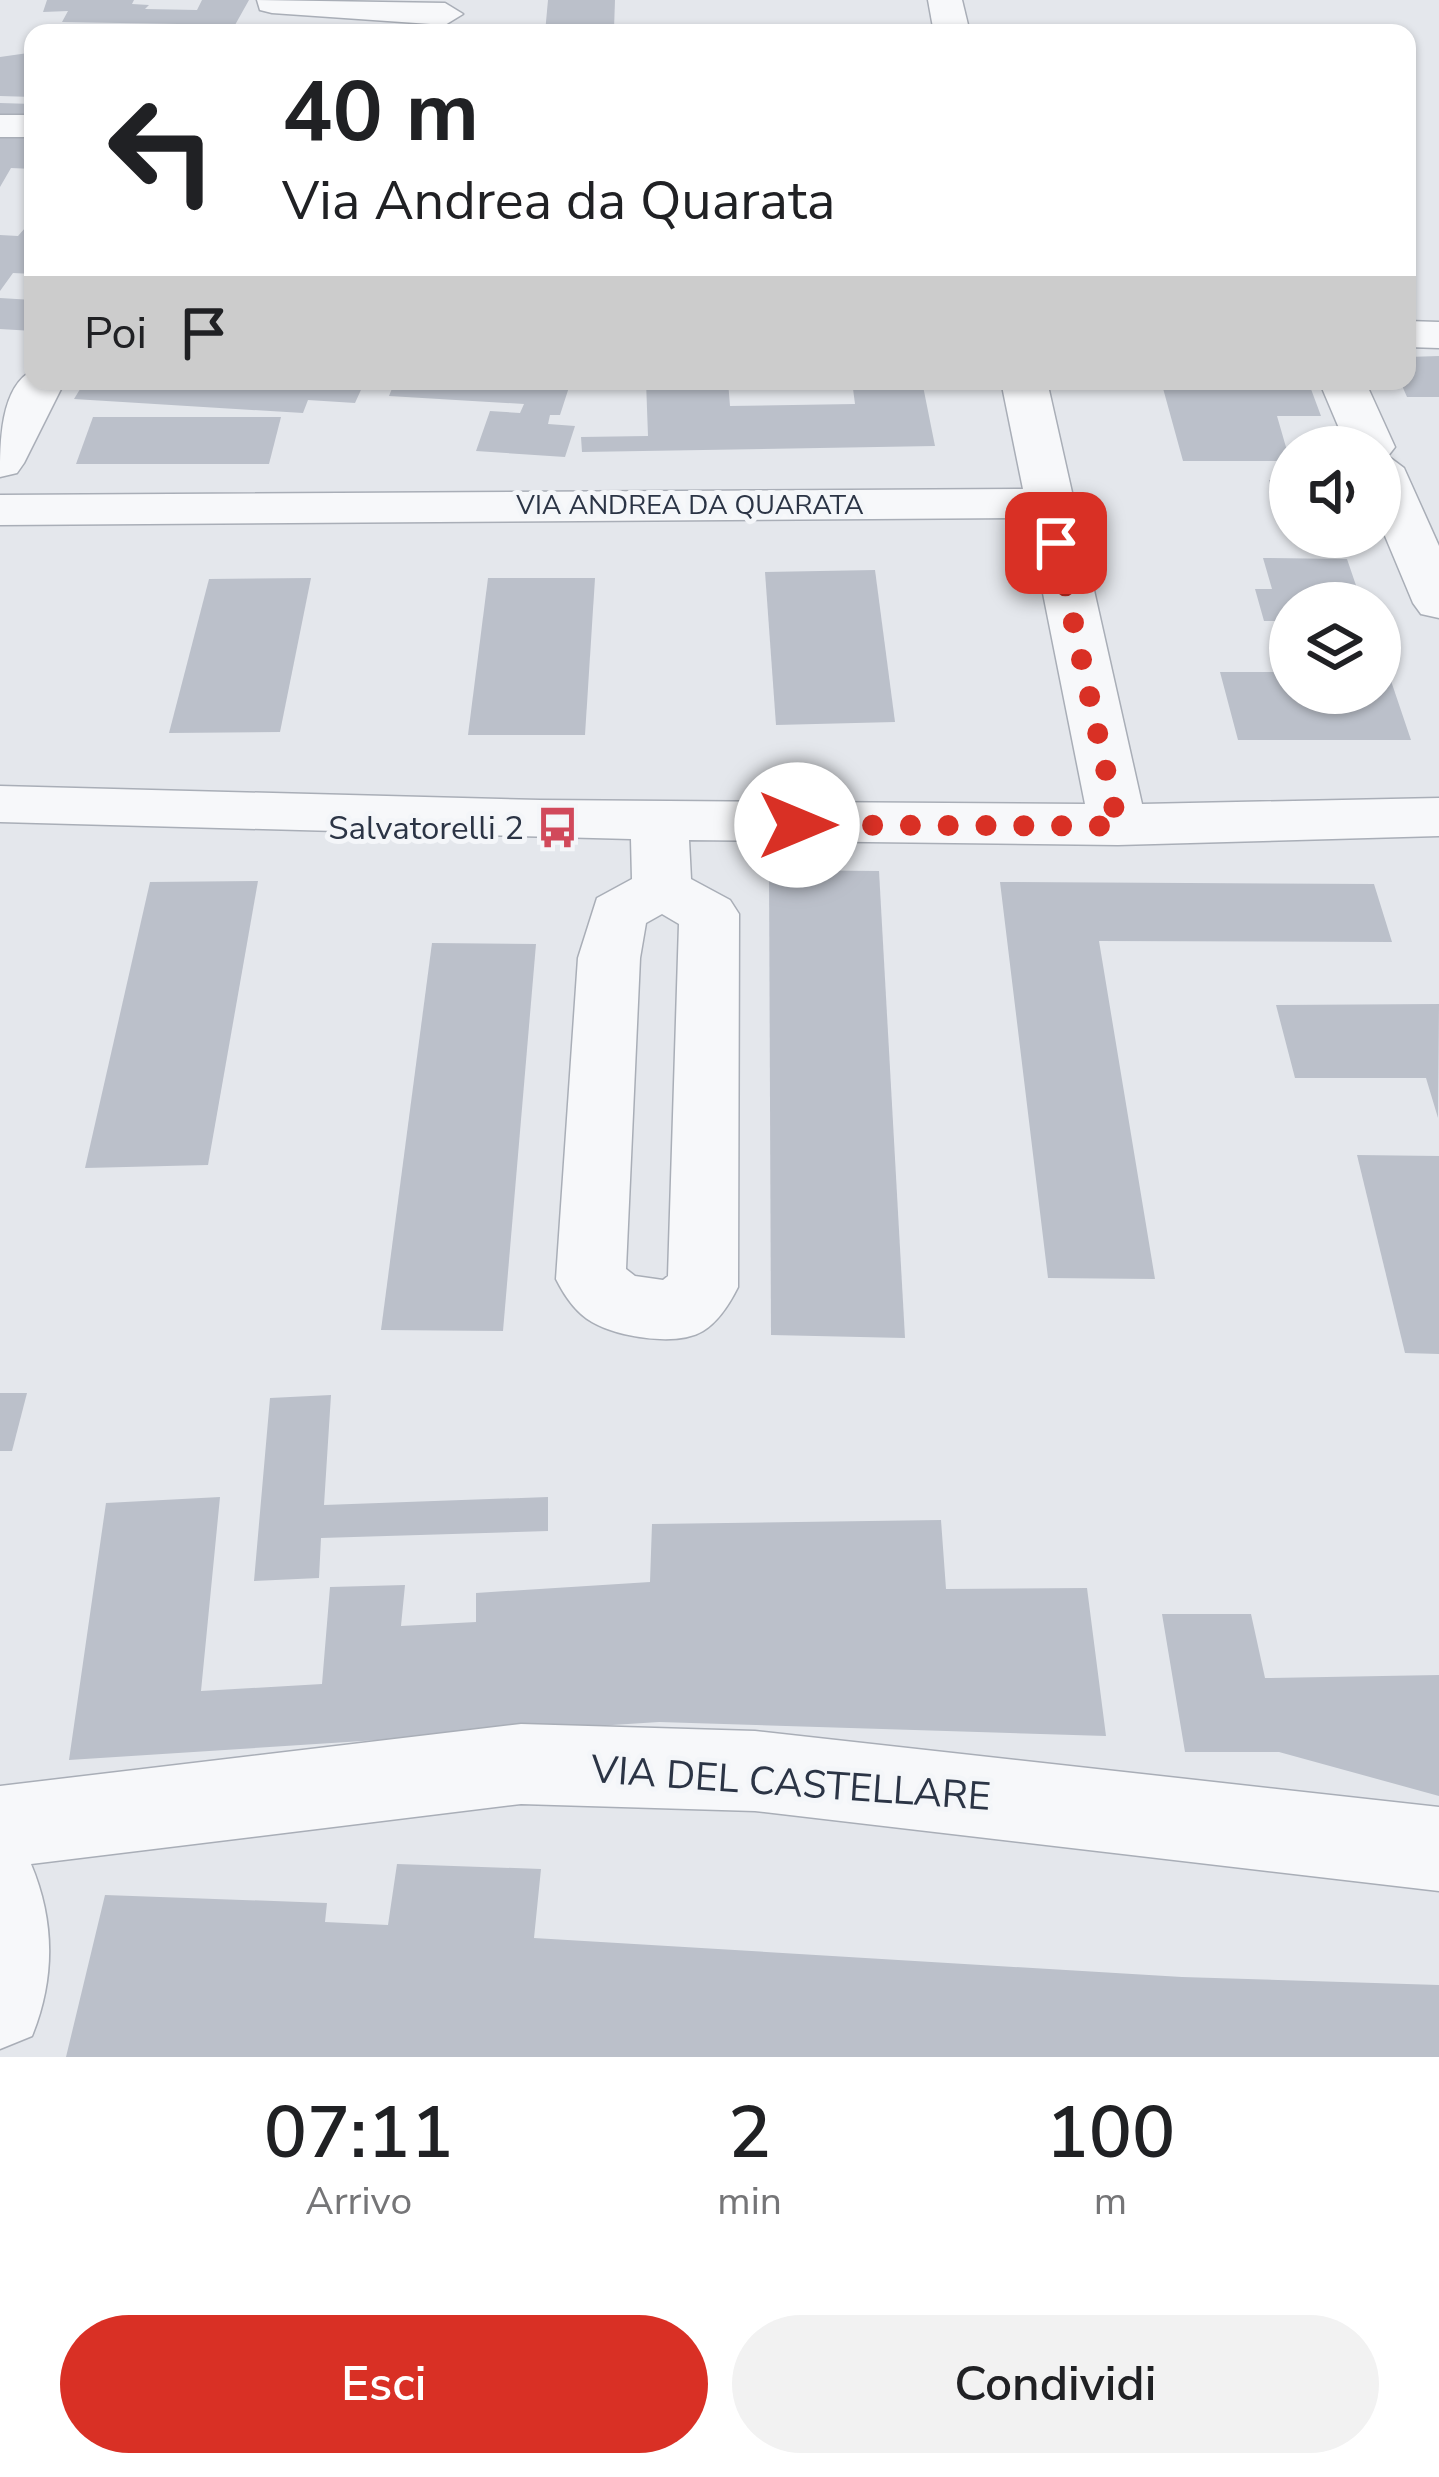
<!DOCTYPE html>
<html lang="it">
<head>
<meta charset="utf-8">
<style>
  :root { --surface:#fff; --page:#f2f2f2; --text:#202124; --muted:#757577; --accent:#d93025 }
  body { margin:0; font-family:"Nunito Sans",sans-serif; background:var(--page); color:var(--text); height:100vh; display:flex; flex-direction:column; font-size:45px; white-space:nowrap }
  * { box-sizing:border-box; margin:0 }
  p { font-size:39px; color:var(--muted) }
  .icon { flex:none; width:66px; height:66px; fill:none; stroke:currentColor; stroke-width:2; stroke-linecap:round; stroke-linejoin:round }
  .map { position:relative; height:2057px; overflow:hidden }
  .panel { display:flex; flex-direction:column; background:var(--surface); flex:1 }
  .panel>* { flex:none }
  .banner { position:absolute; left:24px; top:24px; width:1392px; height:366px; border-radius:24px; box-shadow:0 3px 9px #0004; background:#fff; color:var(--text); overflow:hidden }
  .fabs { position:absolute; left:1269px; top:426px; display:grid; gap:24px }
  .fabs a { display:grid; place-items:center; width:132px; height:132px; border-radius:50%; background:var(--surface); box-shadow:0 3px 9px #0004; font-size:60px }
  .pin { position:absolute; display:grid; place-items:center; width:102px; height:102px; color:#fff; margin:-51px; border-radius:24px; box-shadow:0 6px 18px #0006 }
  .me { position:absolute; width:132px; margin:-66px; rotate:90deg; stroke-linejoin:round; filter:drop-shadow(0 0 9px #0008) }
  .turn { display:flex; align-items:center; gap:42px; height:252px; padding:0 60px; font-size:54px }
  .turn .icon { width:156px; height:156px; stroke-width:2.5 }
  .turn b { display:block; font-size:84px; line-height:102px }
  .then { display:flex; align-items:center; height:114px; padding:0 60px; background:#0003; gap:24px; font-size:45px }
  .eta { display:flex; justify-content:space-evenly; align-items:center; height:204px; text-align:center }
  .eta b { font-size:72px; font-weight:600; line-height:84px }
  .primary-button { display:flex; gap:24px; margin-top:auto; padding:24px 60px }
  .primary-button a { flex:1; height:138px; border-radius:72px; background:var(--accent); color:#fff; font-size:48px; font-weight:600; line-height:138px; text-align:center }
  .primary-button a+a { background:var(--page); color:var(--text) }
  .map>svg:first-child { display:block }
</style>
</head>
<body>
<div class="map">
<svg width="1439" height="2057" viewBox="0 0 1439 2057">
  <rect width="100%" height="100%" fill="#e4e7ec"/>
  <!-- building -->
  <g fill="#bbc0ca">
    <path d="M47,0h87l-2,4 17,1 -4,4 52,1 5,-10h47l-14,25 -173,-3 6,-11 -25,1z"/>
    <path d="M548,0h67l-1,29 -69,4z"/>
    <path d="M33,45v52l-33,-1v-39l28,-4z"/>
    <path d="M0,103l33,1v17h-33z"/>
    <path d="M0,136l33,1v32l-22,-1 -11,19z"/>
    <path d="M33,219v55l-20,-1 -13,18v-56l18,1z"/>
    <path d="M0,298l33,2v31l-33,-2z"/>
    <path d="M1439,356v41h-32l-7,-16h7v-24z"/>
    <path d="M85,381h280l-10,22 -47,-3 -5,13 -229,-14z"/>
    <path d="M395,381h176l-11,34h-10l-2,9 27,2 -10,31 -89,-6 14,-40 30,2 4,-9 -135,-8z"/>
    <path d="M646,381h82l2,25 125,-2 -3,-23h70l13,65 -353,6 -1,-15 67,-1z"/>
    <path d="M1161,381h147l13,35h-44l13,45h-107z"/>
    <path d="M93,417h188l-12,47h-193z"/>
    <path d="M1269,480h21v42h-7z"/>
    <path d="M1263,558l84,1 15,44h-72v18h-26l-9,-32h17z"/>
    <path d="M875,570l20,152 -119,3 -11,-153z"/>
    <path d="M311,578l-31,154 -111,1 40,-154z"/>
    <path d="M488,578h107l-10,157h-117z"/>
    <path d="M1220,672h70v21h90v-21h8l23,68h-173z"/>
    <path d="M769,870l110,1 26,467 -134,-3z"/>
    <path d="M258,881l-50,284 -123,3 65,-286z"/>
    <path d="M1000,882l374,2 18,58 -293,-1 56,338 -107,-1z"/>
    <path d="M432,943l104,1 -33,387 -122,-1z"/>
    <path d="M1439,1004l-1,114 -12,-40h-131l-19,-73z"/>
    <path d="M1357,1155l82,1v198l-34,-1z"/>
    <path d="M0,1393h27l-15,58h-12z"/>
    <path d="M331,1395l-7,110 224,-8v34l-227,7 -2,40 -65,3 16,-183z"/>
    <path d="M220,1497l-19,194 121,-7 8,-97 75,-2 -4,41 75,-4v-29l174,-11 2,-58 289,-4 5,69 141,-1 19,148 -447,-14 -590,38 37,-257z"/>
    <path d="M1162,1614h89l14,64 174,-3v121l-160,-44h-94z"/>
    <path d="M397,1864l144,5 -7,69 648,39 257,8v72h-1373l39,-162 222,8 -2,19 63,3z"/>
  </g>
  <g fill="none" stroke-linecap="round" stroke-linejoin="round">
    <defs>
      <g id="minor">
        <path d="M257,0l188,3 18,11 -18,11 -173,-12 -12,-3z"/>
        <path d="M928,0h34l8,33h-36z"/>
        <rect x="0" y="115" width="33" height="22"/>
        <path d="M1407,321l32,1v26l-32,-1z"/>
        <path d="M33,370v11h32l-41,82 -7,10 -17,4c0,-34 0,-90 33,-107z"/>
        <path d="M1001,381h46l95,423 297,-6v38l-321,9 -429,-5 2,39 39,21 9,14 -1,373c-8,16 -19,34 -35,44 -26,16 -85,6 -111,-9 -16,-9 -28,-27 -36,-43l22,-321 19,-60 35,-19 -1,-40 -631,-17v-36l540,14 545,4 -57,-286 -1028,7v-30l1023,-6zM662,914l17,10 -11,352 -5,4 -28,-4 -9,-7 14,-311 6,-35z"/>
        <path d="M1319,381h46l30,66 -7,9 16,12 35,78v72l-18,-4 -8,-11 -33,-79v-77h-33z"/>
        <path d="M521,1724l234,7 684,76v84l-684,-80 -234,-7 -490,60c24,57 24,115 1,172l-32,13v-263z"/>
      </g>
    </defs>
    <!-- minor casing -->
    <use href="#minor" stroke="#a9aeb7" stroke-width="3"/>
    <!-- minor -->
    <use href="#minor" fill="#f7f8fa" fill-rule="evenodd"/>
  </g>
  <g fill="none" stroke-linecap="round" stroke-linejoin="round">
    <!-- route -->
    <path stroke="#d93025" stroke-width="21" stroke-dasharray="0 37.8" d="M797,825l321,1 -62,-283"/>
  </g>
  <!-- icons -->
  <defs>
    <symbol id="bus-bare" viewBox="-9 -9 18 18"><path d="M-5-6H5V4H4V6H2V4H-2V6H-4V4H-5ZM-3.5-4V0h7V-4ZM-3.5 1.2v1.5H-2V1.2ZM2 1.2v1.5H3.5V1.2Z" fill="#d1495b" stroke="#f4f6f9" stroke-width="2.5" paint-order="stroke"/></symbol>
  </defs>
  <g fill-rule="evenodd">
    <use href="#bus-bare" x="528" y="798" width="59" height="59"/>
  </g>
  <g text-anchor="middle" stroke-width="10" stroke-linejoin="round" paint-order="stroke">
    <!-- far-street labels -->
    <g font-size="27" fill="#2b3445" stroke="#f4f6f9">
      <text x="690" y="514">VIA ANDREA DA QUARATA</text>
    </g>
    <!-- poi labels -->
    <g font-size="33" fill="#2b3445" stroke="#f4f6f9" text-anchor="end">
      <text x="524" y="839">Salvatorelli 2</text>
    </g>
    <!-- near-street labels -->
    <g font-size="39" fill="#2b3445" stroke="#f4f6f9">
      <text transform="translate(791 1782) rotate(4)" y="14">VIA DEL CASTELLARE</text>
    </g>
  </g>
</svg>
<div class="fabs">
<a><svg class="icon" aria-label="sound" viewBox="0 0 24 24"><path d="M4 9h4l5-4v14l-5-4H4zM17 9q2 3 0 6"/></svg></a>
<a><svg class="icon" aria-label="layers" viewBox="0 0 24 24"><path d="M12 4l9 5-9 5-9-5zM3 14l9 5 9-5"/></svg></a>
</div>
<div class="pin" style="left:1056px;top:543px;background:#d93025"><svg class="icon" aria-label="arrive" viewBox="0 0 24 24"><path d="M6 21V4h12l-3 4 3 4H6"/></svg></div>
<svg class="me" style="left:797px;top:825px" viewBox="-20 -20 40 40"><circle r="19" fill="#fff"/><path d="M0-13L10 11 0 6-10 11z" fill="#d93025"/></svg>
<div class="banner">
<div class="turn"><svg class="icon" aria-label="left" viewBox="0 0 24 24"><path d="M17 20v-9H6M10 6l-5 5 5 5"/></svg><div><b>40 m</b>Via Andrea da Quarata</div></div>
<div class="then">Poi<svg class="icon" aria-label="arrive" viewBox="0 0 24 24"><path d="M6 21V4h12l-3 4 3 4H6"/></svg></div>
</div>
</div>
<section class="panel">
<div class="eta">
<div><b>07:11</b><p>Arrivo</p></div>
<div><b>2</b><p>min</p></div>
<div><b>100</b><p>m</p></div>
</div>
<div class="primary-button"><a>Esci</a><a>Condividi</a></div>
</section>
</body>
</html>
